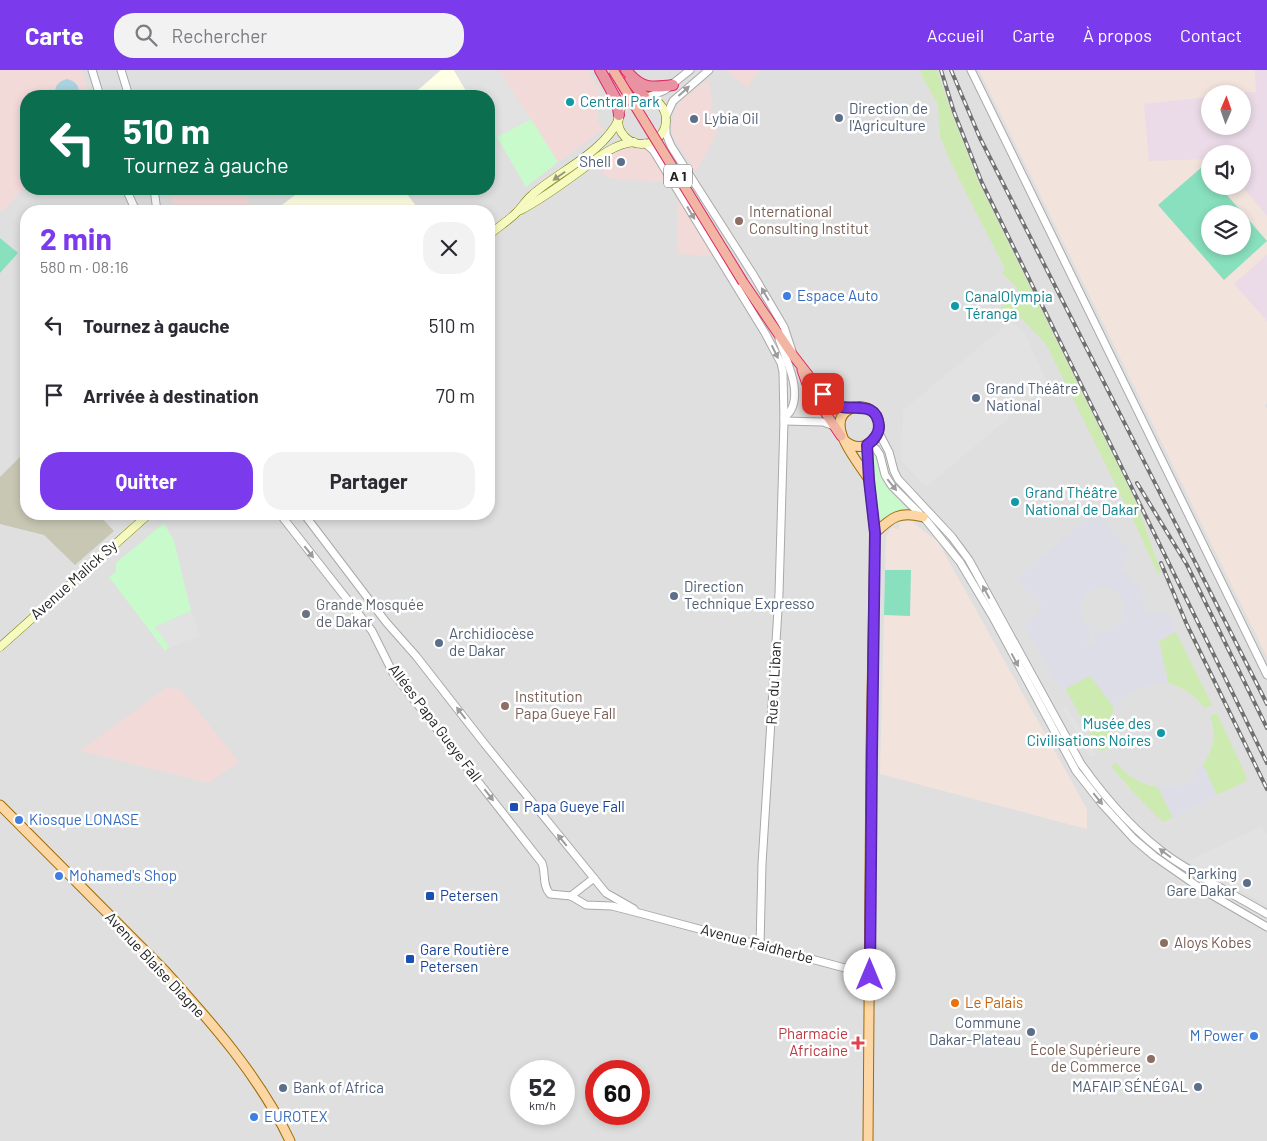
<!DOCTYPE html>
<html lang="fr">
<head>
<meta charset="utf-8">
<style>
  :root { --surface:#fff; --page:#f2f2f3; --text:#2b2b33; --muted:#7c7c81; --accent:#7c3aed }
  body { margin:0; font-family:Barlow,sans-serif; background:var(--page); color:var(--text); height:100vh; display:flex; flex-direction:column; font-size:19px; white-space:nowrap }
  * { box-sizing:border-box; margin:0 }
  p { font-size:16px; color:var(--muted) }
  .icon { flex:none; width:28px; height:28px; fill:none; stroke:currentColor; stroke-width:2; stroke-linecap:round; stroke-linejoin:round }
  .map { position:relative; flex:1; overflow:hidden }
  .side { position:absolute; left:20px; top:135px; width:475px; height:315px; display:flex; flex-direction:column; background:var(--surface); border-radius:20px; box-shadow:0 2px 8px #0003 }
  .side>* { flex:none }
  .hud { position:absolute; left:20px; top:20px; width:475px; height:105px; border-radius:20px; box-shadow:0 2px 8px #0003; background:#0b6e4f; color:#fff; overflow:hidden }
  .needle { width:32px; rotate:2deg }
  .controls { position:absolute; left:1201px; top:15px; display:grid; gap:10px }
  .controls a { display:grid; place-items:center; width:50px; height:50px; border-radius:50%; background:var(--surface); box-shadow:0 2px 8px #0003; font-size:25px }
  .speed { position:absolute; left:510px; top:990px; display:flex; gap:10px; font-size:25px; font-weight:700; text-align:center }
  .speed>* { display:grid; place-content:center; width:65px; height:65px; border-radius:50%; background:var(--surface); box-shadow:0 2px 8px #0003; line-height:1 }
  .speed small { font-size:12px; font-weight:400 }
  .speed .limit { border:8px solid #d22; background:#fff; color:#111 }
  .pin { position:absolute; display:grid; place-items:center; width:42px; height:42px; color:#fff; margin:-21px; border-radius:10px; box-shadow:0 2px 8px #0006 }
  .me { position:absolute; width:55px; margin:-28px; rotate:0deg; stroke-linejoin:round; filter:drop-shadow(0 0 4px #0008) }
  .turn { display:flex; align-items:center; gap:18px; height:105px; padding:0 20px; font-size:22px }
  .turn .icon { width:65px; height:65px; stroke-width:2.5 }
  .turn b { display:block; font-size:35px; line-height:42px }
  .round { display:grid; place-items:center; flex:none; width:52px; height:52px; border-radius:20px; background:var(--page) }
  .overview { display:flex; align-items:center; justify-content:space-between; height:85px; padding:0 20px }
  h1 { font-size:30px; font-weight:700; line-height:38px; color:var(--accent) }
  .action { display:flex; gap:10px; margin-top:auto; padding:10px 20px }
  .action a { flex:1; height:58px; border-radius:20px; background:var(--accent); color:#fff; font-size:20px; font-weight:700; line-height:58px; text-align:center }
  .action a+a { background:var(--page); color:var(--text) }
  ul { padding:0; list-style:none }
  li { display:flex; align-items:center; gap:15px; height:70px; padding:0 20px }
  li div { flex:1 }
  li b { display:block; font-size:19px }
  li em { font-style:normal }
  header { display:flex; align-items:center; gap:30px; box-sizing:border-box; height:70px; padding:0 25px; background:var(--accent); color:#fff }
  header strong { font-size:24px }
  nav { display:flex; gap:28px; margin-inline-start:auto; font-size:18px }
  .search { width:350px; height:45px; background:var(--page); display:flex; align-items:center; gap:12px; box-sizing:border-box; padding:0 18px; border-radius:20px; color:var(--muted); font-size:19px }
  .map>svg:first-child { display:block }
</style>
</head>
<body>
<header>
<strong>Carte</strong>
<div class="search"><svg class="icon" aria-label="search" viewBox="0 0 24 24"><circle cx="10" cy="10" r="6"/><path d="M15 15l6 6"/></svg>Rechercher</div>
<nav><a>Accueil</a><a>Carte</a><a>À propos</a><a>Contact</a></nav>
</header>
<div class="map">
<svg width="1267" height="1071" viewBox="0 0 1267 1071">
  <rect width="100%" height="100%" fill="#f2efe9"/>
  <!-- residential -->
  <path fill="#e0dfdf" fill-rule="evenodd" d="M0,0h1267v1071h-1267zM1210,24h32v32h-32zM26,26h463v93h-463zM1210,84h32v32h-32zM26,141h463v303h-463zM1210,144h32v32h-32zM521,1001h43v43h-43zM596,1001h43v43h-43z"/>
  <!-- commercial -->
  <g fill="#f2dad9">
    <path d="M0,0h82l8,26h-64v90l-24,26 -2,-2z"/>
    <path d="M499,0h89l12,21 -3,31 7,7 -46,33z"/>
    <path d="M726,0h33l-12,18z"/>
    <path d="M709,9l3,24 -2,3 8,25 -22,41 -21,-32 -3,-8v-9l3,-14 6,-9z"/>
    <path d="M633,76l9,1 8,6 20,30 -63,-5 -12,-15 27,-15z"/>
    <path d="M168,119h77l6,22h-75z"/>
    <path d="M677,125l38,61 -38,-2z"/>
    <path d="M167,617l15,4 57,71 -31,21 -128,-32z"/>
  </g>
  <!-- industrial -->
  <g fill="#ebdbe8">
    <path d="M1255,0h12v146l-25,-30v-32h-32v5l-61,2 -5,-57 66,-7v29h32v-32h-1l15,-2z"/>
    <path d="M1267,185v91l-33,-62z"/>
  </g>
  <!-- education -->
  <g fill="#ffffe5">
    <path d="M441,0h13l15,26h-58z"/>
    <path d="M303,119h100l17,22h-146z"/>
  </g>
  <!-- military -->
  <g fill="#f3e3dd" fill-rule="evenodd">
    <path d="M979,0h276l1,22 -46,2v3l-66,7 5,57 61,-2v27h32l25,30v39l-33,29 33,37v82l-2,3 2,2v249zM1210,144h32v32h-32z"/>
    <path d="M911,451l27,21 149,267v20l-207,-55 6,-237 5,-9 8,1 1,-7z"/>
  </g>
  <!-- construction -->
  <path fill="#c7c7b4" d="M26,381v63h72l16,17 -39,34 -31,-30 -44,-11v-47z"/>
  <!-- grass -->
  <g fill="#cdebb0">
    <path d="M921,0h16l14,42 28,71 158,321 24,68 -3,2 -21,-46 -91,-184 -28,-29 -13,-4 -4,-4 17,-18 -16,-16 3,-4 -50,-98 -15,-34 -2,-33 -15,-26z"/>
    <path d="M1176,562l36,73 -7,3c-10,-13 -21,-20 -37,-25l-9,-43z"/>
    <path d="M1090,606l24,31c-5,14 -6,26 -3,41l-11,3 -35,-63z"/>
    <path d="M1217,643l30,65 -2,4 -28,13 -14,-30c10,-15 14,-31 7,-49z"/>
    <path d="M1116,693c12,14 24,21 42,24l15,31 -10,4c-19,-18 -36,-36 -52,-56z"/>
  </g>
  <!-- park -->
  <g fill="#c8facc">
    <path d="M531,49l27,43 -32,25 -29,-50z"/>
    <path d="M870,383l5,3 7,24 5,8 21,22 -12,1 -15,11z"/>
    <path d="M164,453l10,18 17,70 -36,16 15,20 -5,4 -56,-74 7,-5v-9z"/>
  </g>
  <!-- pitch -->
  <g fill="#88e0be" fill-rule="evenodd">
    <path d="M1202,97l8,9v10h9l48,55 -43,39 -66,-75zM1210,144h32v32h-32z"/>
    <path d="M0,168l18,15 -18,20z"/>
    <path d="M885,500h26l-1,46 -26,-1z"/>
  </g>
  <!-- parking -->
  <g fill="#e2e2e2">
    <path d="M454,0h45l32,49 -34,18 -8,-9v-32h-20z"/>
    <path d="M1011,251l14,12 23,52 -122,102 -25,-27 2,-50z"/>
    <path d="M191,541l9,25 -30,11 -15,-20z"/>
    <path d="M1066,636l30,49 -6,2 -28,-48z"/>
    <path d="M1262,756l5,9v70l-79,-44z"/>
  </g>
  <!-- plaza -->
  <g fill="#dddde8" fill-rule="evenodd">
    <path d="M1095,442l35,38 -9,20 9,7 12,15 5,20 20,1 9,19 -17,9 9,42 -14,1 -26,8 -14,15 -24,-31 -29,15 -37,-65 19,-18 -26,-30zM1098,517l10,1 9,5 6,8 1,11 -3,9 -7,7 -10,4 -8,-1 -2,5 1,7 -6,3 -4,-3v-4l5,-4 2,-5 -9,-9 -3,-14 6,-13z"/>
    <path d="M1203,695l14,30 -44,23 -15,-31 14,-2 1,3 18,-7 6,-5 -2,-3z"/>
  </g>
  <!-- water -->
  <path fill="#aad3df" d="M67,9c9,2 14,8 11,17h-22c-3,-9 2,-15 11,-17z"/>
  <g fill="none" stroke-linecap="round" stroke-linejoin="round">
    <defs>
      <g id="tertiary">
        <path d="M92,0l8,26"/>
        <path d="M121,0l8,26"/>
        <path d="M971,0l296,605"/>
        <path d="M648,27l17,-7 25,-20"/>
        <path d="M666,46l7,-15 36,-31"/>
        <path d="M666,50v14l5,12 83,130 30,51 8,24"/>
        <path d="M645,73l8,7 112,183 16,30 2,9 1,49 -5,173 -17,270 -2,81"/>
        <path d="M126,119l10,22"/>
        <path d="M154,119l3,22"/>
        <path d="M779,269c8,23 28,61 5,79"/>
        <path d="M784,351l39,1 11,4"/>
        <path d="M878,361l11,21 5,19 4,8 54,58 17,23 112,204c25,35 54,69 90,94 31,21 64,37 96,56"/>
        <path d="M869,374l7,5 4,6 5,20 7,11 34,34 34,42 34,57 82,152 26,33 32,35 20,17 46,32 67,39"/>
        <path d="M280,444l92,117 21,42 149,190c4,11 0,22 8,31l21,2 15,9 26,1 31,8 228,61"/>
        <path d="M304,444l82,108 30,34 68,87 122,150 28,16"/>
        <path d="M571,826l23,-18"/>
      </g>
      <g id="secondary">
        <circle cx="642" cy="50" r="24"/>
        <path d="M521,140c21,-11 40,-25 59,-39 16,-12 33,-27 54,-29"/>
        <path d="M489,165c9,-8 19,-14 27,-22 6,-6 10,-13 16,-18 27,-24 71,-42 87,-76"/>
        <path d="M0,577l149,-133"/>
      </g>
      <g id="primary">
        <path d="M844,370c22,20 48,-11 28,-29 -6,-5 -15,-6 -22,-2 -27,13 8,53 18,69"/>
        <path d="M867,375l2,35 6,53 -4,218 -3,390"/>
        <path d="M875,463c17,-16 24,-22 48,-16"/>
        <path d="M0,735l165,166c47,52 95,106 125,170"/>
      </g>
      <g id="trunk">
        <path d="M743,212l49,72 31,40 9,9 7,4h15"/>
        <path d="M802,300l6,17 33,49"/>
      </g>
      <g id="motorway">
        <path d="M600,0l17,31 2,14"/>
        <path d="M626,0c15,19 25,18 47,15"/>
        <path d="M630,10l14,16"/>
      </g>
    </defs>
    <!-- tertiary casing -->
    <use href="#tertiary" stroke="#a9a9a9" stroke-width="9"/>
    <!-- secondary casing -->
    <use href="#secondary" stroke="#707d05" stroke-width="9"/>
    <!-- primary casing -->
    <use href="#primary" stroke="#a06b00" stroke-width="11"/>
    <!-- trunk casing -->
    <use href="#trunk" stroke="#dc2a67" stroke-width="11"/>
    <!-- motorway casing -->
    <use href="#motorway" stroke="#dc2a67" stroke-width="12"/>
    <!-- tertiary -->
    <use href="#tertiary" stroke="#fff" stroke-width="7"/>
    <!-- secondary -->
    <use href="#secondary" stroke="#f7fabf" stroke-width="8"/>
    <!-- primary -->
    <use href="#primary" stroke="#fcd6a4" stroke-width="9"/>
    <!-- trunk -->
    <use href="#trunk" stroke="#f2b4a3" stroke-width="9"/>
    <!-- motorway -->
    <use href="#motorway" stroke="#e892a2" stroke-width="10"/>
    <defs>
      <g id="rail">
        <path d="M941,0l13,42 28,71 285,580"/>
        <path d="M951,0l29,68 287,566"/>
        <path d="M1137,413l50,82 80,163"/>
        <path d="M1161,493l26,62 80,164"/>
      </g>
    </defs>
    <!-- rail casing -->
    <use href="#rail" stroke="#707070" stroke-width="4"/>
    <!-- rail -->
    <use href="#rail" stroke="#fff" stroke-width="2" stroke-dasharray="5.5" stroke-linecap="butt"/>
    <defs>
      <path id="trunk-bridge" d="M613,0l130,212"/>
    </defs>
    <!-- trunk-bridge casing -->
    <use href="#trunk-bridge" stroke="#dc2a67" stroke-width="11" stroke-linecap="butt"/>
    <!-- trunk-bridge -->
    <use href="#trunk-bridge" stroke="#f2b4a3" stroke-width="9"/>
  </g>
  <!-- one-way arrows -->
  <defs><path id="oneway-solid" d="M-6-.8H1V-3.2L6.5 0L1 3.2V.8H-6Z" transform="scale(1.25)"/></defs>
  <g fill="#9c9c9c">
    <use href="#oneway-solid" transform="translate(684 21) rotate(-42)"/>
    <use href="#oneway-solid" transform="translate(691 143) rotate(59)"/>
    <use href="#oneway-solid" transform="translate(765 224) rotate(-120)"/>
    <use href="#oneway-solid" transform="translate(775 282) rotate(64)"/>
    <use href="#oneway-solid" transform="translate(892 415) rotate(51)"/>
    <use href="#oneway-solid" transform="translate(309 482) rotate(52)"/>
    <use href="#oneway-solid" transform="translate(986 522) rotate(-118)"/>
    <use href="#oneway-solid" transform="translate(1015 590) rotate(62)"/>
    <use href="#oneway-solid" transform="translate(461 643) rotate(-128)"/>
    <use href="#oneway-solid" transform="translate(489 725) rotate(52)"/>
    <use href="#oneway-solid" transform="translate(1098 729) rotate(51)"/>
    <use href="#oneway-solid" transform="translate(562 770) rotate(-129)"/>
    <use href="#oneway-solid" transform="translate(1165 783) rotate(-143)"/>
  </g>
  <use fill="#979978" href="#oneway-solid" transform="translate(559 106) rotate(145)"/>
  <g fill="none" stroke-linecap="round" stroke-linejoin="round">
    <defs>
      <path id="route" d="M823,324c5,5 9,9 15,12 14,6 39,-7 41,20 0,8 -5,14 -12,19l2,35 6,53 -3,218 -2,224"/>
    </defs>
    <!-- route casing -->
    <use href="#route" stroke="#51269a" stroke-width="12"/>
    <!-- route -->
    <use href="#route" stroke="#7c3aed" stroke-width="9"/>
  </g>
  <!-- markers -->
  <g fill="#0f9aa8" stroke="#fff" stroke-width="2">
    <circle cx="570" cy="32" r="5"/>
    <circle cx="955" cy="236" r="5"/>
    <circle cx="1015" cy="432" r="5"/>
    <circle cx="1161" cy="663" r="5"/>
  </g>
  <g fill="#5c6f8a" stroke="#fff" stroke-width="2">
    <circle cx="839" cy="48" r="5"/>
    <circle cx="694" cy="49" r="5"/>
    <circle cx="621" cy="92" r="5"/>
    <circle cx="976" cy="328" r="5"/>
    <circle cx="674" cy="526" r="5"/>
    <circle cx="439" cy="573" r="5"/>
    <circle cx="1247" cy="813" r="5"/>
    <circle cx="1031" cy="962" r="5"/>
    <circle cx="1198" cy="1017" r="5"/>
    <circle cx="283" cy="1018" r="5"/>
  </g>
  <g fill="#8d6e63" stroke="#fff" stroke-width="2">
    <circle cx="739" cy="151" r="5"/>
    <circle cx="505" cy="636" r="5"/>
    <circle cx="1164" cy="873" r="5"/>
    <circle cx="1151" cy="989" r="5"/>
  </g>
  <g fill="#3f7fe0" stroke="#fff" stroke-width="2">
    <circle cx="787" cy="226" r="5"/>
    <circle cx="19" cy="750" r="5"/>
    <circle cx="59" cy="806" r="5"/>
    <circle cx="1254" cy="966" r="5"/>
    <circle cx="254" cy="1047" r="5"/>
  </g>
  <circle fill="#6b7280" stroke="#fff" stroke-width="2" cx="306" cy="544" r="5"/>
  <g fill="#1a4fb4" stroke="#fff" stroke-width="2">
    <rect x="509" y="732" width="10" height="10" rx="2.5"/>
    <rect x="425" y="821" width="10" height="10" rx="2.5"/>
    <rect x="405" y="884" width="10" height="10" rx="2.5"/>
  </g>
  <circle fill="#e8710a" stroke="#fff" stroke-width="2" cx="955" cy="933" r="5"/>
  <path fill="#e0444e" stroke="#fff" stroke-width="2" d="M855.5 965.5h5v5h5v5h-5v5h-5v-5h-5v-5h5z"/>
  <g text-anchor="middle" stroke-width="5" stroke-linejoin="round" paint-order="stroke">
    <!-- shield labels -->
    <rect fill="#fff" stroke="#646464" stroke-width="1" x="664" y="94.5" width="28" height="23" rx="4"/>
    <g font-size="14" font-weight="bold" fill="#222">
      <text x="678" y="111">A 1</text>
    </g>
    <!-- culture labels -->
    <g font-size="15" fill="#0d838f" stroke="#fff" text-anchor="start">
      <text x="580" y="37">Central Park</text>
      <text x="965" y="232">CanalOlympia<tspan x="965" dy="17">Téranga</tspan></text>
      <text x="1025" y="428">Grand Théâtre<tspan x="1025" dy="17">National de Dakar</tspan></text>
      <text x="1151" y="659" text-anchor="end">Musée des<tspan x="1151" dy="17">Civilisations Noires</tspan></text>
    </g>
    <!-- service labels -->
    <g font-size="15" fill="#4e5e75" stroke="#fff" text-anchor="start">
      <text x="849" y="44">Direction de<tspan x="849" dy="17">l'Agriculture</tspan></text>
      <text x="704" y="54">Lybia Oil</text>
      <text x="611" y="97" text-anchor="end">Shell</text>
      <text x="986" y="324">Grand Théâtre<tspan x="986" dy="17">National</tspan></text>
      <text x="684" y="522">Direction<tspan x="684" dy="17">Technique Expresso</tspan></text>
      <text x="449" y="569">Archidiocèse<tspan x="449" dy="17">de Dakar</tspan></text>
      <text x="1237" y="809" text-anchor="end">Parking<tspan x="1237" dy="17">Gare Dakar</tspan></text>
      <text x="1021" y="958" text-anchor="end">Commune<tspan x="1021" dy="17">Dakar-Plateau</tspan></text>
      <text x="1188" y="1022" text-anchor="end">MAFAIP SÉNÉGAL</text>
      <text x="293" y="1023">Bank of Africa</text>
    </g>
    <!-- education labels -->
    <g font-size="15" fill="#785e54" stroke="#fff" text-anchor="start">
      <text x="749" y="147">International<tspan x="749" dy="17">Consulting Institut</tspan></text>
      <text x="515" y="632">Institution<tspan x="515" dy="17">Papa Gueye Fall</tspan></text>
      <text x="1174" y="878">Aloys Kobes</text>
      <text x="1141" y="985" text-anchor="end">École Supérieure<tspan x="1141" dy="17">de Commerce</tspan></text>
    </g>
    <!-- shop labels -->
    <g font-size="15" fill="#366cbe" stroke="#fff" text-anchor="start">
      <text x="797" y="231">Espace Auto</text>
      <text x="29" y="755">Kiosque LONASE</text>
      <text x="69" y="811">Mohamed's Shop</text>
      <text x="1244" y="971" text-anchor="end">M Power</text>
      <text x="264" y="1052">EUROTEX</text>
    </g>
    <!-- street labels -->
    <g font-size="15" fill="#222" stroke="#fff">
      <text transform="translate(74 510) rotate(-42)" y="5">Avenue Malick Sy</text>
      <text transform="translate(774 613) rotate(-87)" y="5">Rue du Liban</text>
      <text transform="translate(435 653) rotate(53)" y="5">Allées Papa Gueye Fall</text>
      <text transform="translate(757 874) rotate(15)" y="5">Avenue Faidherbe</text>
      <text transform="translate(155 895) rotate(47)" y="5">Avenue Blaise Diagne</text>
    </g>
    <!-- worship labels -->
    <g font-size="15" fill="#5b616d" stroke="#fff" text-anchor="start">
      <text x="316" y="540">Grande Mosquée<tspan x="316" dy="17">de Dakar</tspan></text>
    </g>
    <!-- transit labels -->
    <g font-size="15" fill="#164399" stroke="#fff" text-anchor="start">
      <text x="524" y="742">Papa Gueye Fall</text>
      <text x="440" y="831">Petersen</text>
      <text x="420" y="885">Gare Routière<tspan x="420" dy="17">Petersen</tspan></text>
    </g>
    <!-- food labels -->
    <g font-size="15" fill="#c56008" stroke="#fff" text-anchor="start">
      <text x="965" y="938">Le Palais</text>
    </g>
    <!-- health labels -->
    <g font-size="15" fill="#be3a42" stroke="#fff" text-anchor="end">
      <text x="848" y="969">Pharmacie<tspan x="848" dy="17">Africaine</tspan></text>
    </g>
  </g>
</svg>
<div class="controls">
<a><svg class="needle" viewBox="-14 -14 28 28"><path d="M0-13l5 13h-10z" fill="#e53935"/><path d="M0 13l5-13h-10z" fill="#7c7c81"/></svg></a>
<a><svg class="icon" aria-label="sound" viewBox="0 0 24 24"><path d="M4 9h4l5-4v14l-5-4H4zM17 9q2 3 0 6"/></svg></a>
<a><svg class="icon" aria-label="layers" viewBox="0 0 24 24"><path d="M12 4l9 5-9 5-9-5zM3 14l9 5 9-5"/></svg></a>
</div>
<div class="speed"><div>52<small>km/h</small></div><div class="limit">60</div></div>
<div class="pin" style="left:823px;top:324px;background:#d93025"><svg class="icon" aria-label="arrive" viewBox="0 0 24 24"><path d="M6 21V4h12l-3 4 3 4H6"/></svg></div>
<svg class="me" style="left:870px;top:905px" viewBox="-20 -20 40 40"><circle r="19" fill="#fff"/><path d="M0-13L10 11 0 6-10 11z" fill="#7c3aed"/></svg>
<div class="hud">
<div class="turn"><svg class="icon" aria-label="left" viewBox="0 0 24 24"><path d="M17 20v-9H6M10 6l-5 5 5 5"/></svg><div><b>510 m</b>Tournez à gauche</div></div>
</div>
<section class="side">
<div class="overview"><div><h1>2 min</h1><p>580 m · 08:16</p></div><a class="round"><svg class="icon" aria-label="close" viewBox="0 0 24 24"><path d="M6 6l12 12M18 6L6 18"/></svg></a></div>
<ul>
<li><svg class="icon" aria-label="left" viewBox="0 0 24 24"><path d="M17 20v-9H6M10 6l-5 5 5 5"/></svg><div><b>Tournez à gauche</b></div><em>510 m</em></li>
<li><svg class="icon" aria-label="arrive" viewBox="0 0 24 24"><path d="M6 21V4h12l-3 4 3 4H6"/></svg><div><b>Arrivée à destination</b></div><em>70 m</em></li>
</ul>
<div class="action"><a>Quitter</a><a>Partager</a></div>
</section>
</div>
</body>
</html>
